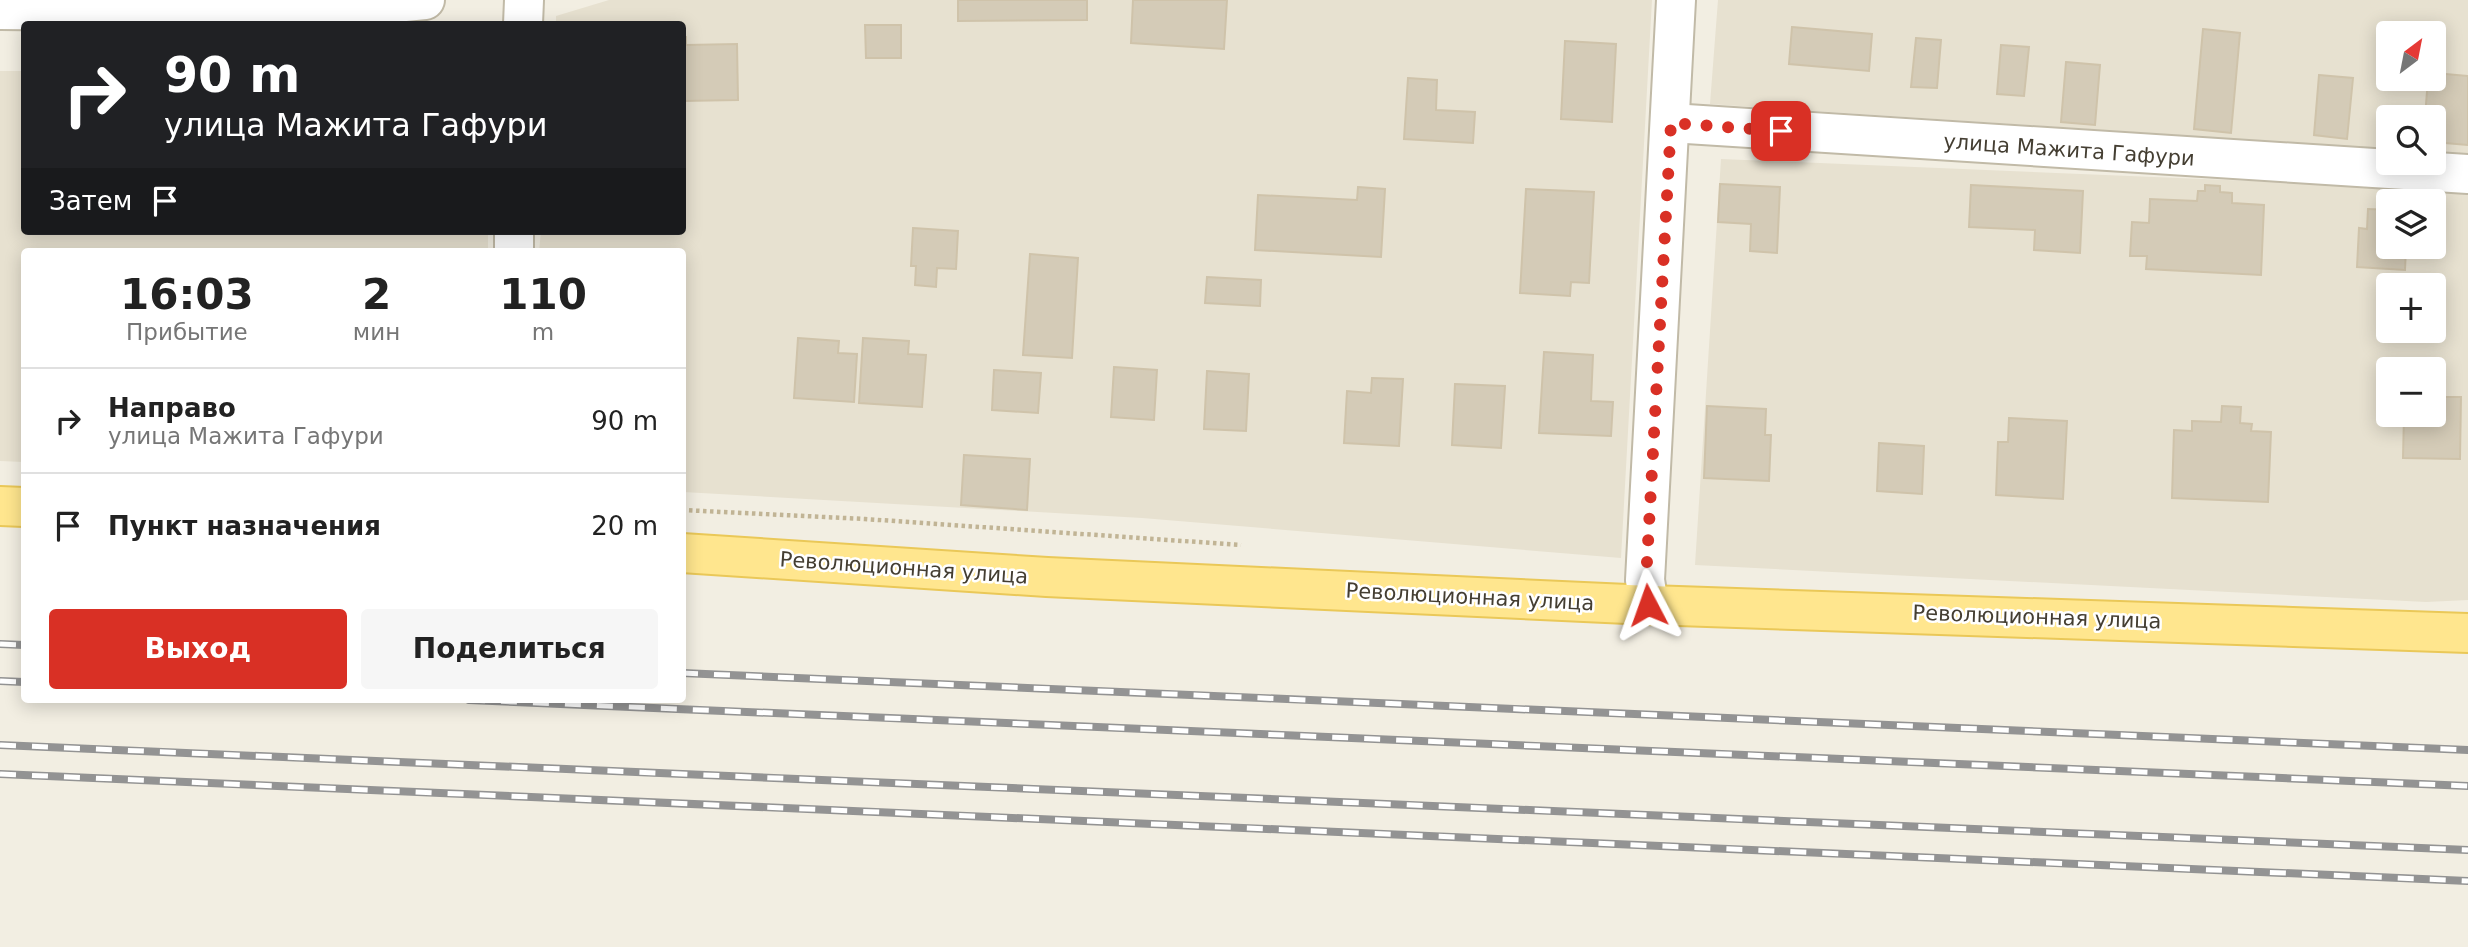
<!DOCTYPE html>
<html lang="ru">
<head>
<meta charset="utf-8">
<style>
  :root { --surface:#fff; --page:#f6f6f6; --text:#222; --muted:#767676; --line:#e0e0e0; --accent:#d93025 }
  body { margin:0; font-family:"DejaVu Sans",sans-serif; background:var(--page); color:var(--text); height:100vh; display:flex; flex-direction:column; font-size:26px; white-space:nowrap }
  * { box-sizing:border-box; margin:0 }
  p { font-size:23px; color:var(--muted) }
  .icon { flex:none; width:38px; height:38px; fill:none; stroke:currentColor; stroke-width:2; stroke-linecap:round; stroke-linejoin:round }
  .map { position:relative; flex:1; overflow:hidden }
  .details { position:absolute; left:21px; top:248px; width:665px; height:455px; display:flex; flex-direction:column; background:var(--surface); border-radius:7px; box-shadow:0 4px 18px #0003 }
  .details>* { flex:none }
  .banner { position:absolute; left:21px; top:21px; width:665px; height:214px; border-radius:7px; box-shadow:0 4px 18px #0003; background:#202124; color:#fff; overflow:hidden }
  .needle { width:46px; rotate:32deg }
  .tools { position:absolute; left:2376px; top:21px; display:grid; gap:14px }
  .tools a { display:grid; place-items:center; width:70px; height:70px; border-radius:7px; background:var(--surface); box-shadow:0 4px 18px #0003; font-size:35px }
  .pin { position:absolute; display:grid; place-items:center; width:60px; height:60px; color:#fff; margin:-30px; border-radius:14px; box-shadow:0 4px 10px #0006 }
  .me { position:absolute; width:77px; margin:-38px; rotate:356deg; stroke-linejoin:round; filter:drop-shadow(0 0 5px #0008) }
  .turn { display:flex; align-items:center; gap:24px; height:147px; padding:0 28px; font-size:32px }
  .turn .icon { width:91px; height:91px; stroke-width:2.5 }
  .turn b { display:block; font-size:49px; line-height:60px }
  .then { display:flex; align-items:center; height:66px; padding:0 28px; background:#0003; gap:14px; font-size:26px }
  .eta { display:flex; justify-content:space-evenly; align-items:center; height:119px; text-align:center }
  .eta b { font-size:42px; font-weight:700; line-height:49px }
  .primary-button { display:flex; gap:14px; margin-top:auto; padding:14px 28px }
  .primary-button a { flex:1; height:80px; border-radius:7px; background:var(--accent); color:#fff; font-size:28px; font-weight:700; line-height:80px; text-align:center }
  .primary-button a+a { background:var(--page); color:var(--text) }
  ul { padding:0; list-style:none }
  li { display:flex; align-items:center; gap:21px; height:105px; padding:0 28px; border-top:2px solid var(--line) }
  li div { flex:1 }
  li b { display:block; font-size:26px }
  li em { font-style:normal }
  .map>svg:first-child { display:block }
</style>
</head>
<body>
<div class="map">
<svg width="2468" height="947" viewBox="0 0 2468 947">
  <rect width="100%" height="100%" fill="#f2eee2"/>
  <!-- residential -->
  <g fill="#e7e1d0" fill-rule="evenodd">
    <path d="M609,0h1043l-31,558 -479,-40 -459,-26 -1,-240h-143l2,-21h141v-207h-126v-8z"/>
    <path d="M1718,0h750v155l-34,-3v-35h-45v32l-679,-45zM2389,33h45v46h-45z"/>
    <path d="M0,71h24v160h464v21h-464v210l-24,-1z"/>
    <path d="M1721,159l747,31v410l-42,2 -731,-37zM2389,201h45v46h-45zM2389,285h45v46h-45zM2389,369h45v46h-45z"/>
  </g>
  <!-- building -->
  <g fill="#d4cbb7" stroke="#cfc3aa" stroke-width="2">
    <path d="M958,0h129v20l-129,1z"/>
    <path d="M1133,0h94l-3,49 -93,-6z"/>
    <path d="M865,25h36v33h-35z"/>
    <path d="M1792,27l80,7 -3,37 -80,-7z"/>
    <path d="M2203,29l37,4 -9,100 -37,-4z"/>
    <path d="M682,37h4v8l51,-1 1,56 -56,1z"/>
    <path d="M1916,38l25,2 -4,48 -26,-1z"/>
    <path d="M1565,41l51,3 -4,78 -51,-3z"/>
    <path d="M2001,45l28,2 -5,49 -27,-2z"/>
    <path d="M2066,62l34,3 -5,60 -34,-3z"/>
    <path d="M2434,73l34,3v69l-34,-3v-25h-9l3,-38h6z"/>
    <path d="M2319,75l34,3 -6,61 -33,-4z"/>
    <path d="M1408,78l29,2 -1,30 39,2 -2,31 -69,-4z"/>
    <path d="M1720,184l60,3 -3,66 -27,-2 1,-27 -33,-2z"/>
    <path d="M1971,185l112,6 -3,62 -46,-3 1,-20 -66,-3z"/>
    <path d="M2205,185l15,1v6l12,1v10l32,2 -3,70 -115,-6 1,-13h-17l2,-34 17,1 1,-24 47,2 1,-10h7z"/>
    <path d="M1358,187l27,2 -4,68 -126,-7 3,-55 99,5z"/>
    <path d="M1526,189l68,3 -5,91 -18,-1 -1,14 -50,-3z"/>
    <path d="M2368,209l21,1v37h17l-1,23 -48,-3 2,-39 8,1z"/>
    <path d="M913,228l45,3 -2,38 -19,-1 -1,19 -21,-2 1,-19h-5z"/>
    <path d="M1030,254l48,4 -6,100 -49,-3z"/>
    <path d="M1207,277l54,3 -1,26 -55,-3z"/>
    <path d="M798,338l41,3 -1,12 19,1 -3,48 -60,-4z"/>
    <path d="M863,338l46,3 -1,13 18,1 -4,52 -63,-4z"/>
    <path d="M1544,352l49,3 -2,46 22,1 -2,34 -72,-3z"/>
    <path d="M1114,367l43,3 -3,50 -43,-3z"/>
    <path d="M994,370l47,3 -3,40 -46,-3z"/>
    <path d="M1207,371l42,3 -3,57 -42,-2z"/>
    <path d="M1372,378l31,1 -4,67 -55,-3 3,-52 24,2z"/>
    <path d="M1455,384l50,2 -4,62 -49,-3z"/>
    <path d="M2434,397h27l-1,62 -57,-1 1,-43h30z"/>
    <path d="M1707,406l59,3 -1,26h6l-2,46 -65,-3z"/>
    <path d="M2222,406l19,1 -1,16 12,1 -1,7 20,1 -3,70 -96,-4 2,-68 18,1v-10l29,1z"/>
    <path d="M2009,418l58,3 -4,78 -67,-4 2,-53h10z"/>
    <path d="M1879,443l45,3 -2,48 -45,-3z"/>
    <path d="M964,455l66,4 -3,51 -66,-5z"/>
  </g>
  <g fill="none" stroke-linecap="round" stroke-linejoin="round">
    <defs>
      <g id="minor">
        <path d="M0,10l292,3 133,-13"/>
        <path d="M523,24l1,-24"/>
        <path d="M1671,123l797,51"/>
        <path d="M514,252v-21"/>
        <path d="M1649,605l-4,-25 31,-580"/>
      </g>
      <g id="major">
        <path d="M0,506l24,1"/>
        <path d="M682,553l365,24 602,28 819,28"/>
      </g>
    </defs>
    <!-- minor casing -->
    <use href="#minor" stroke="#c1baa7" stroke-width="42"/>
    <!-- major casing -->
    <use href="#major" stroke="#eac858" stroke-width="42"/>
    <!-- path -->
    <path stroke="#c1b495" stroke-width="4.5" stroke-dasharray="3.5 3.5" stroke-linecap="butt" d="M682,510l183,9 376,26"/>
    <!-- minor -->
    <use href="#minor" stroke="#fff" stroke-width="38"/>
    <!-- major -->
    <use href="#major" stroke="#ffe68e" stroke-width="38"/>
    <defs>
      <g id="rail">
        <path d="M0,644l24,1"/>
        <path d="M682,673l1786,77"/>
        <path d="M0,681l24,1"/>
        <path d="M469,700l1999,86"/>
        <path d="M0,745l2468,105"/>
        <path d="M0,774l2468,107"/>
      </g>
    </defs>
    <!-- rail casing -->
    <use href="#rail" stroke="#939393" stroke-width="8"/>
    <!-- rail -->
    <use href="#rail" stroke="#fff" stroke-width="5" stroke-dasharray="16" stroke-linecap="butt"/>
  </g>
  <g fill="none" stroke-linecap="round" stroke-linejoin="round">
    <!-- route -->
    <path stroke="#d93025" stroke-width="12" stroke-dasharray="0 21.6" d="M1648,605l-2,-25 25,-457 110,8"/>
  </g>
  <g text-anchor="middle" stroke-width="5" stroke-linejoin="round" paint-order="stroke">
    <!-- street labels -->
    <g font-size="21" fill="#443e32" stroke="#fff">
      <text transform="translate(2069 150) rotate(4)" y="7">улица Мажита Гафури</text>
      <text transform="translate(904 568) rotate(4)" y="7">Революционная улица</text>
      <text transform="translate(1470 597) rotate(3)" y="7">Революционная улица</text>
      <text transform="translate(2037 617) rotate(2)" y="7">Революционная улица</text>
    </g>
  </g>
</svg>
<div class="tools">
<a><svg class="needle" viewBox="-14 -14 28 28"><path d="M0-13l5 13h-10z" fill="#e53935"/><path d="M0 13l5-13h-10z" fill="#767676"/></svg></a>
<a><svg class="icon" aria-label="search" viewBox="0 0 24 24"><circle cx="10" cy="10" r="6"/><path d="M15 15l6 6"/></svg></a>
<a><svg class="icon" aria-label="layers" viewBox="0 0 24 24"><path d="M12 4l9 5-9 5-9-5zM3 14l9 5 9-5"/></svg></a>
<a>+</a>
<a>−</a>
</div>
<div class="pin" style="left:1781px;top:131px;background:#d93025"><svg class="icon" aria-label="arrive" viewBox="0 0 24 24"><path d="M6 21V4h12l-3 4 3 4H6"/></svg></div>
<svg class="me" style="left:1648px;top:605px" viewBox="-20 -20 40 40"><path d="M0-17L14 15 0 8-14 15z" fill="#d93025" stroke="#fff" stroke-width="4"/></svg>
<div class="banner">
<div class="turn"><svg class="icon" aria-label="right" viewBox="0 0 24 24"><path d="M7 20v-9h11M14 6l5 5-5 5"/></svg><div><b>90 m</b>улица Мажита Гафури</div></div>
<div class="then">Затем<svg class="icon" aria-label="arrive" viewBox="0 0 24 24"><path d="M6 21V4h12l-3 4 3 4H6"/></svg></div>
</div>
<section class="details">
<div class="eta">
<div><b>16:03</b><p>Прибытие</p></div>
<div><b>2</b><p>мин</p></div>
<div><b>110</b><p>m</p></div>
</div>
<ul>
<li><svg class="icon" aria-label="right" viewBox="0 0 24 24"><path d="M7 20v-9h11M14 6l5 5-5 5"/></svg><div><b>Направо</b><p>улица Мажита Гафури</p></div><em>90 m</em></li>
<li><svg class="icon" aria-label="arrive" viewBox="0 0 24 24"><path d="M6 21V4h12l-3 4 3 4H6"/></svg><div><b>Пункт назначения</b></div><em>20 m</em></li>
</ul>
<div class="primary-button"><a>Выход</a><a>Поделиться</a></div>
</section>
</div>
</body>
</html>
